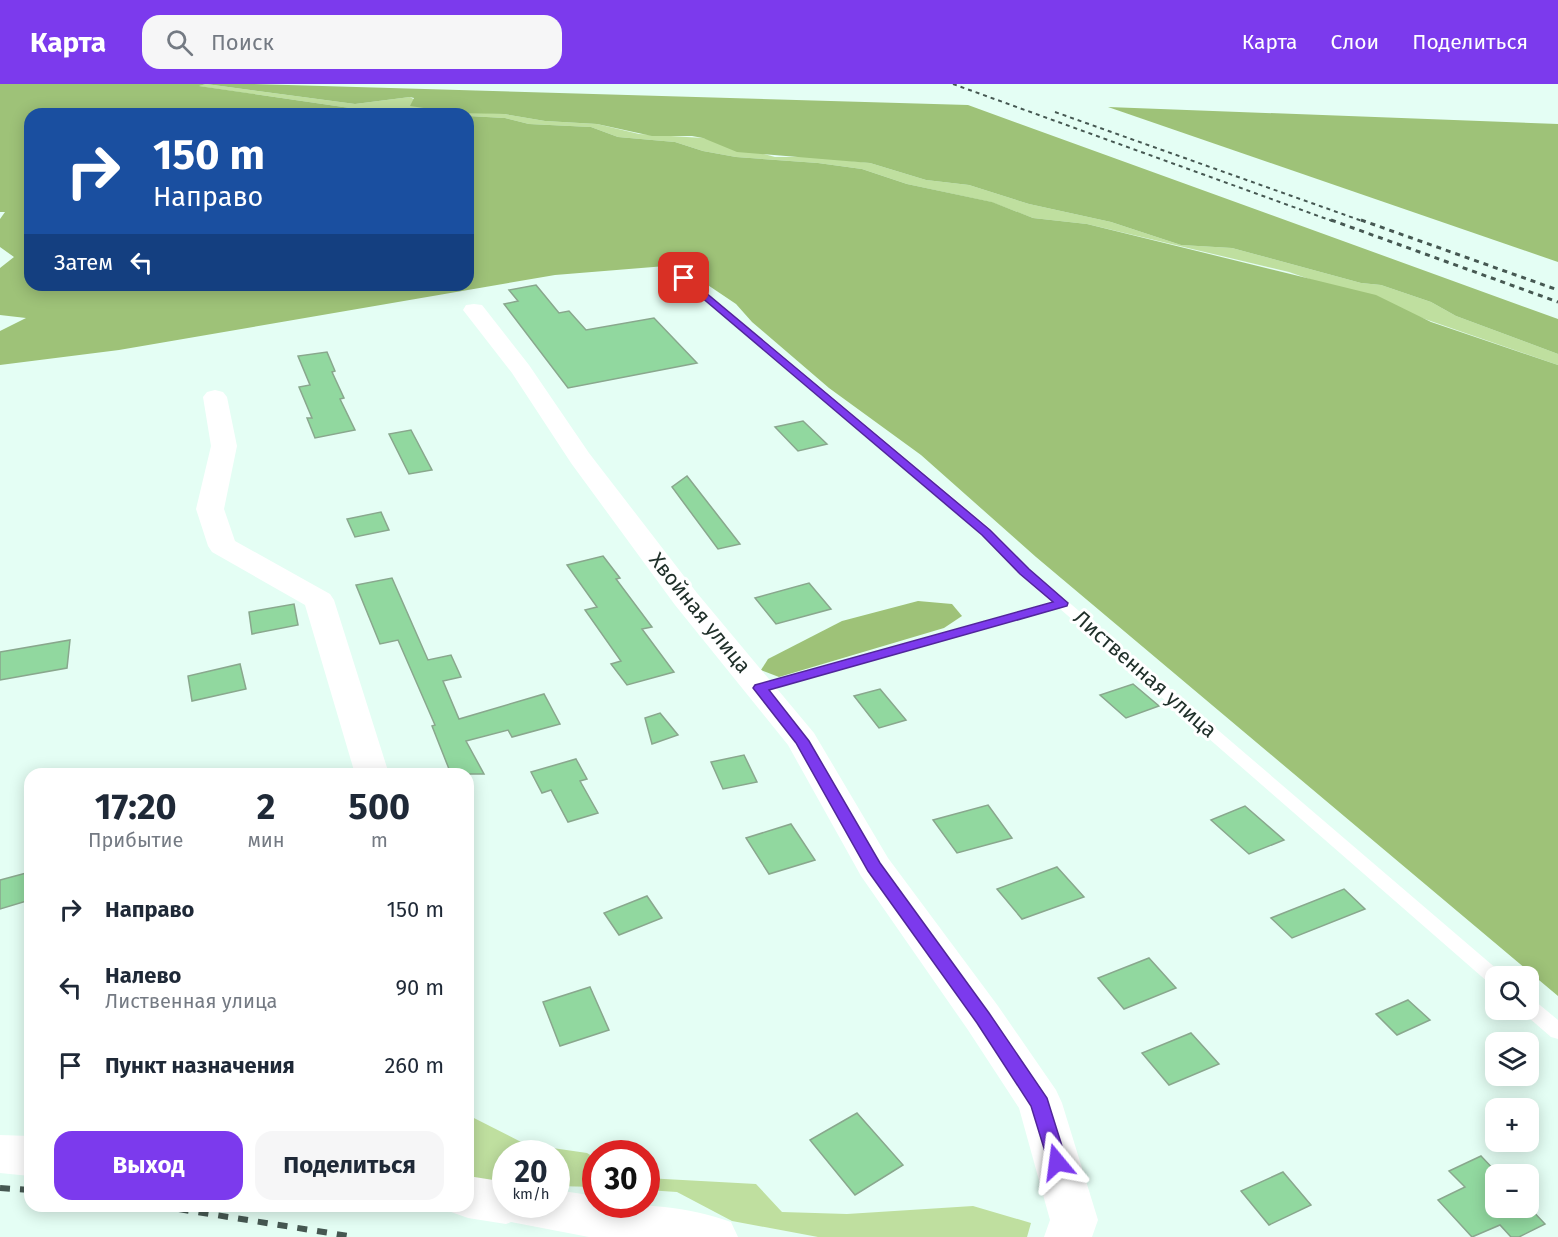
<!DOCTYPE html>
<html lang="ru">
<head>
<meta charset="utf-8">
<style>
  :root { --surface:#fff; --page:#f6f6f7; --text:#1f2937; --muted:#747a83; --accent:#7c3aed }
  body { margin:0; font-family:"Fira Sans",sans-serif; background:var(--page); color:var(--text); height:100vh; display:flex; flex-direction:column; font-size:22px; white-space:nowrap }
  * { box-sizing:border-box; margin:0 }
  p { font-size:20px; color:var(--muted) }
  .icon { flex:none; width:33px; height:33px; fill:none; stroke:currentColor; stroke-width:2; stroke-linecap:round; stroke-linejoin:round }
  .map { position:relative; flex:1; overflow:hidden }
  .side { position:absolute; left:24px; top:684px; width:450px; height:444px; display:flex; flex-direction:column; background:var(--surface); border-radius:18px; box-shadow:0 3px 15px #0003 }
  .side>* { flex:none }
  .banner { position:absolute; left:24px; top:24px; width:450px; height:183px; border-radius:18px; box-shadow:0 3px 15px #0003; background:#1a4fa0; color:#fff; overflow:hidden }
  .controls { position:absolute; left:1485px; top:882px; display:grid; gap:12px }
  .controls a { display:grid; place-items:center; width:54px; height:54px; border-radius:12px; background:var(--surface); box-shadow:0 3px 15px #0003; font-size:30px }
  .speed { position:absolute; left:492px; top:1056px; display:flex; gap:12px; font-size:30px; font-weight:700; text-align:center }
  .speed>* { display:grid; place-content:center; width:78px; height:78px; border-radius:50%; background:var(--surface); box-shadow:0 3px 15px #0003; line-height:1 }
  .speed small { font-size:15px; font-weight:400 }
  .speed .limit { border:9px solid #d22; background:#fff; color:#111 }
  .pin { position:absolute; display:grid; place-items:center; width:51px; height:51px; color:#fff; margin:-26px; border-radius:12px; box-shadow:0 3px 9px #0006 }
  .me { position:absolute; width:66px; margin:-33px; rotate:344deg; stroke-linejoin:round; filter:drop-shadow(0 0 4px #0008) }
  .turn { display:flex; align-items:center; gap:21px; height:126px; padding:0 30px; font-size:27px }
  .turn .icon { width:78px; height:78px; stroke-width:2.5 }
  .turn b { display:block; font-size:42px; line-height:51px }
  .then { display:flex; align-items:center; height:57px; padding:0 30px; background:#0003; gap:12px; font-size:22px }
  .eta { display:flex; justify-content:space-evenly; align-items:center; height:102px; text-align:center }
  .eta b { font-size:36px; font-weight:700; line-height:42px }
  .action { display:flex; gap:12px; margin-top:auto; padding:12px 30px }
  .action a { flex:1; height:69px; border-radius:18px; background:var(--accent); color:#fff; font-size:24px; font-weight:700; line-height:69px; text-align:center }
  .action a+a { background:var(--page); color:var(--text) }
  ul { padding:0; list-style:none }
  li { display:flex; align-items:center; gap:18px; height:78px; padding:0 30px }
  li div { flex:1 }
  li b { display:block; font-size:22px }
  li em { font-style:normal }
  header { display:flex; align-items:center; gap:36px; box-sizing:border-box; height:84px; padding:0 30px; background:var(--accent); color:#fff }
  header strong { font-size:28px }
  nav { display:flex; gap:33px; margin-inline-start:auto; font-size:21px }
  .search { width:420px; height:54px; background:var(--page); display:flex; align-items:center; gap:15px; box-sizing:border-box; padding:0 21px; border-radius:18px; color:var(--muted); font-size:22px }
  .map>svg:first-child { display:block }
</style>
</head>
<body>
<header>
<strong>Карта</strong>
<div class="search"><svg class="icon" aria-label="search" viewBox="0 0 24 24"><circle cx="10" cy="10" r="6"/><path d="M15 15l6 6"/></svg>Поиск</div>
<nav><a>Карта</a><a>Слои</a><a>Поделиться</a></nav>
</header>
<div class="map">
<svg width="1558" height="1153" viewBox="0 0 1558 1153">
  <rect width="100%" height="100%" fill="#e4fef4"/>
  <!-- green -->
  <g fill="#bfdf9f">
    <path d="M206,0l149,20 55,-7 21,13 73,4 41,7 52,3 42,10 64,4 72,19h40l55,6 56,17 43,5 60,19 82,18 70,23 51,3 129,35 20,2 50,17 25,14 102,38v11l-269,-93 -202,-48 -54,-6 -42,-16 -84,-18 -45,-15 -44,-6 -82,-6 -33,-6 -28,-9 -57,-5 -27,-10 -62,-3 -24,-6 -37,-2v-2h-101l-17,-6 -152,-22z"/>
    <path d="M468,1031l57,29 62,9 8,5v29l-38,-1 -1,-32h-50l-1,31 -37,-5z"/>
    <path d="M646,1094l110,6 26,28 65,2 126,-8 58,17 -4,14h-209l-86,-16 -55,-29 -30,-2z"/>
  </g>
  <!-- forest -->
  <g fill="#9ec278">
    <path d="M0,0h254l714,21 590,214v35l-102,-38 -25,-14 -50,-17 -20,-2 -129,-35 -51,-3 -70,-23 -82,-18 -60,-19 -43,-5 -56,-17 -133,-11 -34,-14 -11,-2h-40l-55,-12 -52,-3 -41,-7 -46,-1 -48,-7 4,-8 -4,-1 -55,7 -149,-20 -7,2 151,22 17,6h-337v171h438v-169l37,2 24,6 62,3 27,10 57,5 28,9 33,6 82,6 44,6 45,15 85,18 41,16 54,6 289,71 55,27 127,43v631l-522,-439 -115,-102 -92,-67 -77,-66 -16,-18 -58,-39 -123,10 -436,75 -119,15v-34l26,-13 -26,-3v-47l14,-11 -14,-10v-28l5,-7h-5z"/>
    <path d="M1108,23l450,17v138z"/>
    <path d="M918,517l34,3 10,12 -18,12 -165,49 -18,-7 7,-11 74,-38z"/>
  </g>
  <!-- building -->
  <g fill="#91d89f" stroke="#89a78d" stroke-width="1.5">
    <path d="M536,201l23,28 10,-2 17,19 68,-12 43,45 -129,25 -64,-84 14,-3 -9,-11z"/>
    <path d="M327,268l8,19 -3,1 12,26 -4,1 15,31 -40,8 -8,-20h5l-13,-31 11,-2 -12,-29z"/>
    <path d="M803,337l24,23 -29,7 -23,-24z"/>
    <path d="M411,346l21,40 -23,4 -20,-40z"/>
    <path d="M687,392l53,68 -22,5 -46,-62z"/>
    <path d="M381,428l8,18 -34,7 -8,-18z"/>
    <path d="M603,472l17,22 -4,1 36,48 -10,2 32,43 -47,13 -16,-21 10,-3 -36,-51 12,-3 -30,-42z"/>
    <path d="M392,494l36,82 23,-5 10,22 -18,4 16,38 85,-25 16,30 -48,13 -4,-7 -42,11 18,33h-33l-19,-48 3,-1 -37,-85 -18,4 -24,-59z"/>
    <path d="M809,499l22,26 -55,15 -21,-26z"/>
    <path d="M294,520l4,21 -46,9 -3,-22z"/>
    <path d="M70,556l-3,28 -67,12v-28z"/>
    <path d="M240,580l6,25 -54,12 -4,-25z"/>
    <path d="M1133,600l26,22 -33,12 -26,-23z"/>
    <path d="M880,605l26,31 -27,8 -25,-32z"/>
    <path d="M660,629l18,22 -26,9 -7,-26z"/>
    <path d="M744,671l13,27 -34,7 -12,-27z"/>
    <path d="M576,675l11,20 -7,2 18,32 -30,9 -17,-32 -9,3 -11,-21z"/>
    <path d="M988,721l24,33 -55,15 -24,-33z"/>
    <path d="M1245,722l39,34 -35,14 -38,-34z"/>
    <path d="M791,740l24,36 -46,14 -23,-36z"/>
    <path d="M1057,783l27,30 -62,22 -25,-30z"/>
    <path d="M30,788v28l-30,9v-29z"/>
    <path d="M1344,805l21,20 -73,29 -21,-20z"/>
    <path d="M647,812l15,22 -43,17 -15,-22z"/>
    <path d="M1149,874l27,30 -52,21 -26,-31z"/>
    <path d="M590,903l19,43 -49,16 -17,-44z"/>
    <path d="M1408,916l22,20 -33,15 -21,-21z"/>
    <path d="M1191,949l28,31 -50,21 -27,-32z"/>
    <path d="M857,1029l46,52 -48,30 -45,-55z"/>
    <path d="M1481,1072l17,18h-2v34l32,-2 17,18 -26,13h-8l-11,-12 -28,12 -34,-37 27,-13 -16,-16z"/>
    <path d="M1283,1088l28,33 -42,20 -28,-34z"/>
  </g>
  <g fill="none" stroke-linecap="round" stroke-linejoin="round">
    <!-- service -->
    <g fill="#fff" fill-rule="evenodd">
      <path d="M681,192h6l304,253 39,40 475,407h-9v9l-7,-2 -430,-375 -294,83h-10l-3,-3 3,-3 296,-83 -31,-27 -39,-40 -300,-255z"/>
      <path d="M1528,915l7,2 23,19v19l-7,-2 -30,-26 -1,-1h8z"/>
    </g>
    <!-- minor -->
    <g fill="#fff" fill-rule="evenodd">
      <path d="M474,220l8,1 47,60 60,88 108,140 117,140 74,125 110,148 58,84 6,13 36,117 -6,17h-48l6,-17 -31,-112 -51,-78 -107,-154 -73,-131 -113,-140 -104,-142 -59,-90 -49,-63 3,-5z"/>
      <path d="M215,306l8,2 4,5 10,49 -13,63 11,32 95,53 4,6 55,174h-34l-50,-169 -93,-53 -4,-6 -12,-37 15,-63 -8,-49 4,-5z"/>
      <path d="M0,1051l30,1v40l-30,-3z"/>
      <path d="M468,1092l38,6v22h50v-14l40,6v8c45,0 92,2 135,18l7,15h-149l-78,-15 -5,2 -38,-6 -17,-6 -2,-6h19z"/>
    </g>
    <!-- rail-far2 -->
    <g stroke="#465852" stroke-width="2" stroke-dasharray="4 4" stroke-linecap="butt">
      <path d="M953,0l382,138"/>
      <path d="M1055,28l310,110"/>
    </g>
    <!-- rail-far1 -->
    <g stroke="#465852" stroke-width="3" stroke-dasharray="5 5" stroke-linecap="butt">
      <path d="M1331,136l227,82"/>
      <path d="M1361,136l197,70"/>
    </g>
    <!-- rail -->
    <g stroke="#465852" stroke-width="6" stroke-dasharray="10 10" stroke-linecap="butt">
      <path d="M0,1104l30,2"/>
      <path d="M159,1122l196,31"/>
    </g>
  </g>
  <!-- route -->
  <path fill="#7c3aed" stroke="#51269a" stroke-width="1.5" d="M681,193h6l303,253 39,39 39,34 -1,3 -298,84 40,51 71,122 109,150 58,85 20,64 -3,6 -7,2 -7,-2 -19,-62 -54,-83 -109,-152 -72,-128 -43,-55 2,-3 298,-83 -33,-28 -38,-39 -301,-255z"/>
  <g text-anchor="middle" stroke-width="6" stroke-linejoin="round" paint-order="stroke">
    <!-- street labels -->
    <g font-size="21" fill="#20302a" stroke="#fff">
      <text transform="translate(700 529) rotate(51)" y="7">Хвойная улица</text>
      <text transform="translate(1145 590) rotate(41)" y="7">Лиственная улица</text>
    </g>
  </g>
</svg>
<div class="controls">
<a><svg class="icon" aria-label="search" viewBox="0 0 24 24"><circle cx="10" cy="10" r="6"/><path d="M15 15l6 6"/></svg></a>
<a><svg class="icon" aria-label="layers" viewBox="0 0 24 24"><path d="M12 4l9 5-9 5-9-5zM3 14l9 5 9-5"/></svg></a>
<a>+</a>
<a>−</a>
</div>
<div class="speed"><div>20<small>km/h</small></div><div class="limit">30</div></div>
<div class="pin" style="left:684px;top:194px;background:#d93025"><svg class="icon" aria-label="arrive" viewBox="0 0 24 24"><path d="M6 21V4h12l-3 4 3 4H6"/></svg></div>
<svg class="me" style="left:1057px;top:1078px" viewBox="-20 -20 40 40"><path d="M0-17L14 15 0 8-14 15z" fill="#7c3aed" stroke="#fff" stroke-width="4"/></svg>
<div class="banner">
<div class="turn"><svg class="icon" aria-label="right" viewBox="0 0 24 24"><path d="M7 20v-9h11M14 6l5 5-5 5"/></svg><div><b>150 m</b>Направо</div></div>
<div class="then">Затем<svg class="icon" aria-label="left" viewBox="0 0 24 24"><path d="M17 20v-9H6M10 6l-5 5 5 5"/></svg></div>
</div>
<section class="side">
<div class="eta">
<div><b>17:20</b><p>Прибытие</p></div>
<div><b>2</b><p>мин</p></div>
<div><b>500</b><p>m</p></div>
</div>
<ul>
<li><svg class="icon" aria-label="right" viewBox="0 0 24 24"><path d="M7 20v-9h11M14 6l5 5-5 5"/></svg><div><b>Направо</b></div><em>150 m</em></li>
<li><svg class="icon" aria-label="left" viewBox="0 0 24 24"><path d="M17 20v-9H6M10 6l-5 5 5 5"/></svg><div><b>Налево</b><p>Лиственная улица</p></div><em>90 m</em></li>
<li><svg class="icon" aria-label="arrive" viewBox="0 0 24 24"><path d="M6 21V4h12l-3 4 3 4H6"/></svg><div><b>Пункт назначения</b></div><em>260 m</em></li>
</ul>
<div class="action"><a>Выход</a><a>Поделиться</a></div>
</section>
</div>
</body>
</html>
